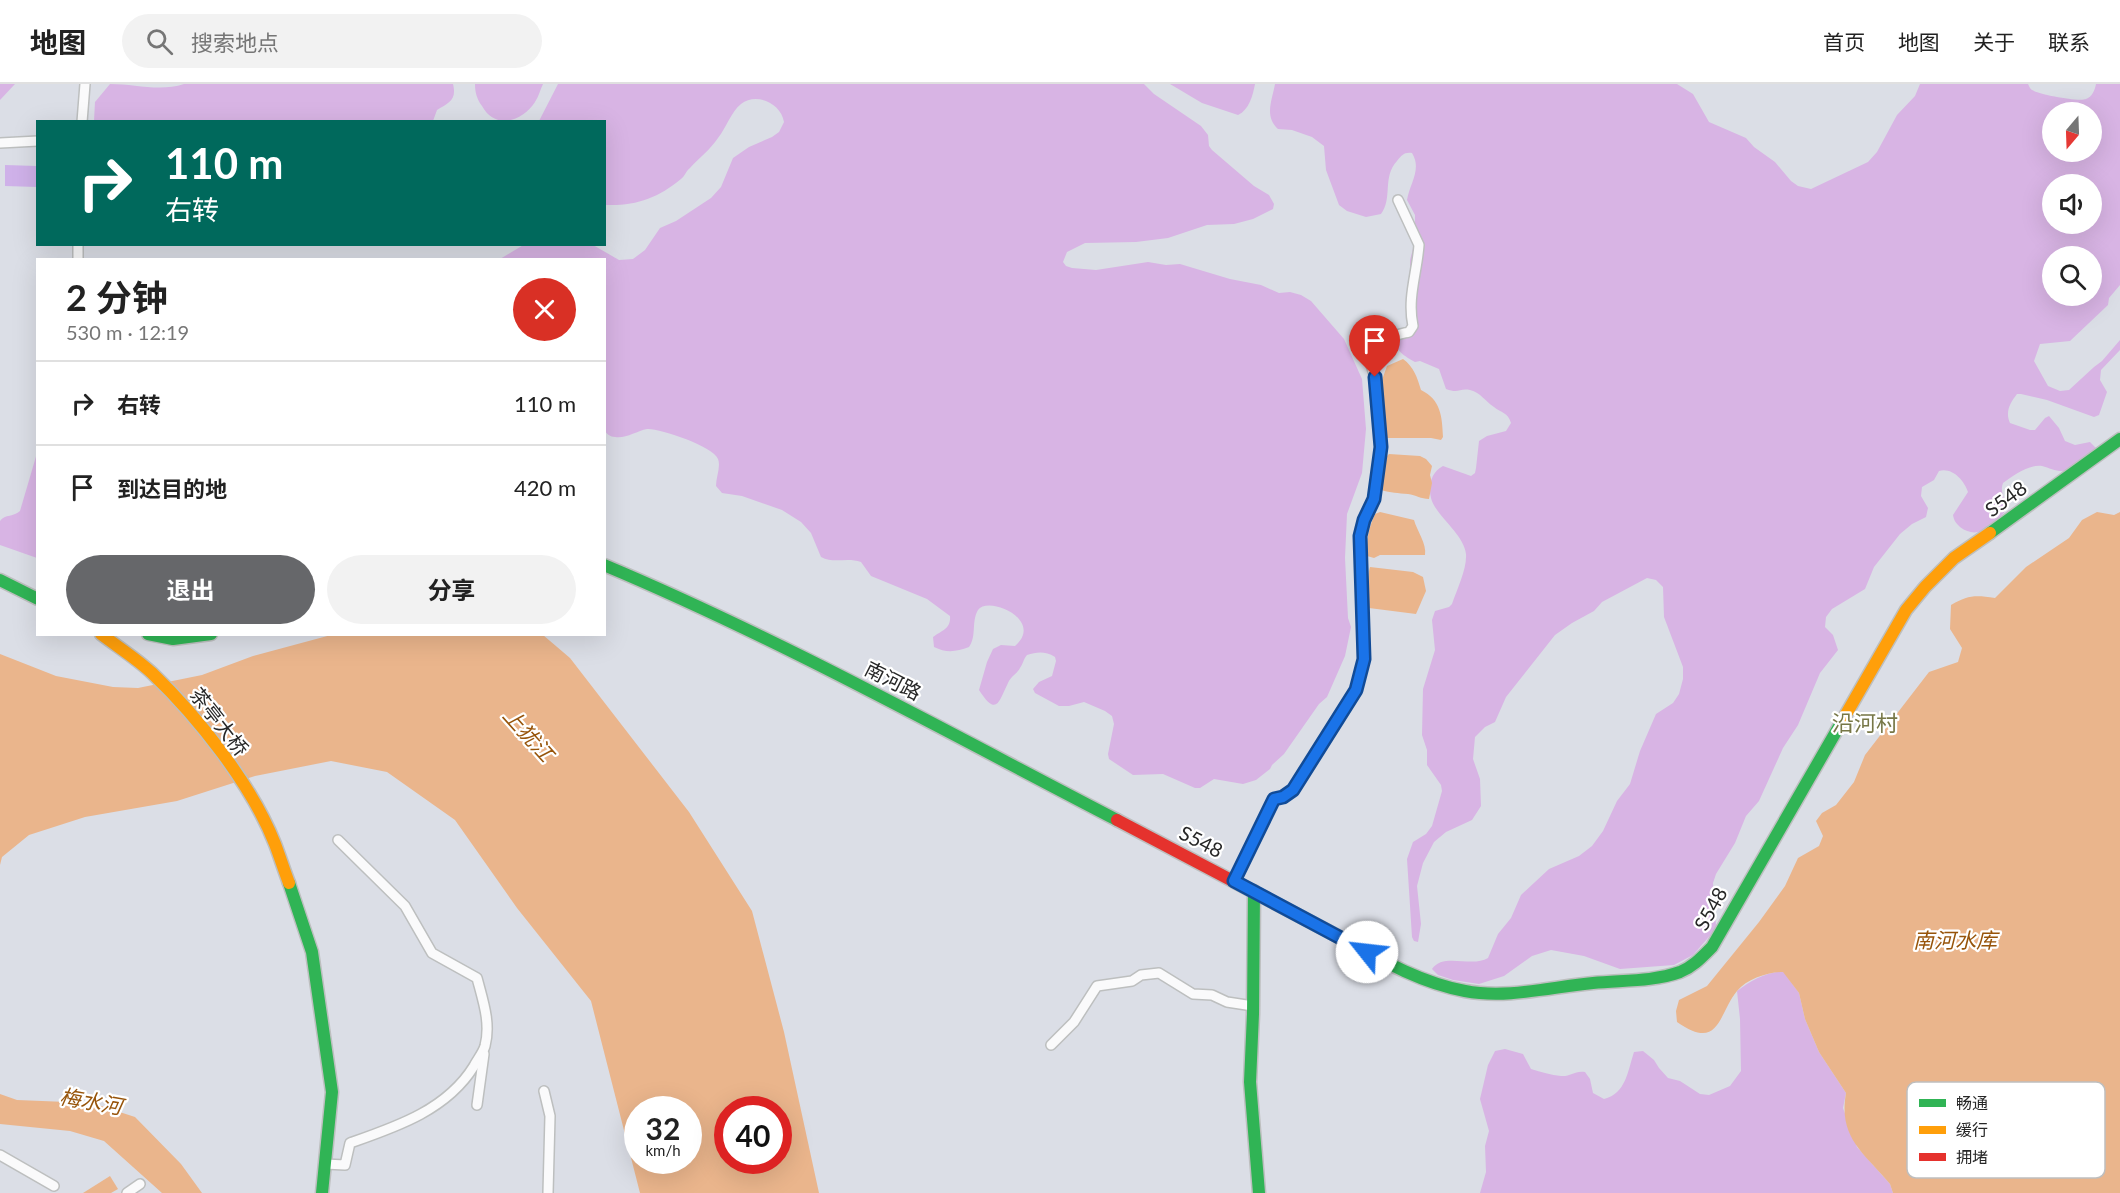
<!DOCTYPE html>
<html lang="zh">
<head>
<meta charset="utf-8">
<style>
  :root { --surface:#fff; --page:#f2f2f2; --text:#222; --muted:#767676; --line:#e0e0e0; --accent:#66676a }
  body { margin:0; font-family:Lato,"Noto Sans SC",sans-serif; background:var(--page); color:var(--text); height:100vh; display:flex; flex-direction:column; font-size:22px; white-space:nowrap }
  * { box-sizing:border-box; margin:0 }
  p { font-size:20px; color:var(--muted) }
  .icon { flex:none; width:33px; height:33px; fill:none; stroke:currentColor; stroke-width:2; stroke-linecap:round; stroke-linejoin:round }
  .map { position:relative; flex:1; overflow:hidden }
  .panel { position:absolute; left:36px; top:174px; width:570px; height:378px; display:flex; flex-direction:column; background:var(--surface); border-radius:0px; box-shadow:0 6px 24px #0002 }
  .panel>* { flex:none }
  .top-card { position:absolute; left:36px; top:36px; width:570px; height:126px; border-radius:0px; box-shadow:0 6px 24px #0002; background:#00695c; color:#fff; overflow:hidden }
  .needle { width:39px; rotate:199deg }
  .fabs { position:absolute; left:2042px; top:18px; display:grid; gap:12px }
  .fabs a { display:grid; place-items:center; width:60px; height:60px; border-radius:50%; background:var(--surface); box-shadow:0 6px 24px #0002; font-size:30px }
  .speed { position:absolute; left:624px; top:1012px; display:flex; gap:12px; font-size:30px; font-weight:700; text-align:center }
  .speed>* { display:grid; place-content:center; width:78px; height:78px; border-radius:50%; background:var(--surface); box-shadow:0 6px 24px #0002; line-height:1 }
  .speed small { font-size:15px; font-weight:400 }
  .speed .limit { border:9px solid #d22; background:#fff; color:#111 }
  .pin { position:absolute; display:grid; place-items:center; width:51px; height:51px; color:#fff; margin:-62px -26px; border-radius:50% 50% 50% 0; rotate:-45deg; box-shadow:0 0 6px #0007 }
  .pin .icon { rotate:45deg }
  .me { position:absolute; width:66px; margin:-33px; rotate:299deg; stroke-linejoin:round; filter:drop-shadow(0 0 4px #0008) }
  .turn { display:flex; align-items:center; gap:21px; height:126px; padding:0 30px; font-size:27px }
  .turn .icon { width:78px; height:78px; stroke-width:2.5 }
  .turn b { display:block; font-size:42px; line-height:51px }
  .round { display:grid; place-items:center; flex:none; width:63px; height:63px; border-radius:32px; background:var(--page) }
  .headline { display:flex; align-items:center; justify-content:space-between; height:102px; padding:0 30px }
  h1 { font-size:36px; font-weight:700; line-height:45px }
  .action { display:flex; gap:12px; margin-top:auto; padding:12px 30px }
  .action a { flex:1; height:69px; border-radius:36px; background:var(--accent); color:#fff; font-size:24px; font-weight:700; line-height:69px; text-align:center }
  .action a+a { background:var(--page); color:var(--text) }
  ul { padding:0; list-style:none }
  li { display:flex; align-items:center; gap:18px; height:84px; padding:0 30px; border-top:2px solid var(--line) }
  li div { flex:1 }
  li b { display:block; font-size:22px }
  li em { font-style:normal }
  header { display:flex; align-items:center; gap:36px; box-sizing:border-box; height:84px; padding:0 30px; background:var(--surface); border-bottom:2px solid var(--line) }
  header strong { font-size:28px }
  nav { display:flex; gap:33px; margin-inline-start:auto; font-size:21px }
  .search { width:420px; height:54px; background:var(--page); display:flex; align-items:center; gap:15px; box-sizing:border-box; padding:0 21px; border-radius:33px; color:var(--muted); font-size:22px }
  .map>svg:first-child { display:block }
</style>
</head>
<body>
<header>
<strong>地图</strong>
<div class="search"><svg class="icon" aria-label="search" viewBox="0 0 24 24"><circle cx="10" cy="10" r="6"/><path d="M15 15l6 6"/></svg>搜索地点</div>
<nav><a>首页</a><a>地图</a><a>关于</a><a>联系</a></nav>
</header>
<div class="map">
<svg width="2120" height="1109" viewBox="0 0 2120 1109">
  <rect width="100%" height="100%" fill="#dbdee6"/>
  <!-- green -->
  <g fill="#d8b4e4" fill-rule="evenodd">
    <path d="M0,0h15l-15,16z"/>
    <path d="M110,0c25,0 50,8 74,0h269c4,16 -4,19 -16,26l-4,11h-339l1,-19z"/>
    <path d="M475,0h68c-3,6 -4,12 -8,18 -13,20 -40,28 -53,4 -5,-7 -7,-13 -7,-22z"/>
    <path d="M558,0h586l10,10 47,32 7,9 1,11 3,4 42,36 15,9 5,9 -1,5 -20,10 -19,5 -27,1 -39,13 -32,4 -51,1 -18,9 -4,10 3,4 6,2 24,2 52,-8 18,3 14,-1 50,15 31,6 18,8 11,-1 11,3 10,6 33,38 18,40 4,50 -4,44 -15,41 -2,44 3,60 3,9 -6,29 -18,41 -8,7 -35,50 -12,11 -2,4 -14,11 -13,4 -29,-5 -14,9h-5l-32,-14 -30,1 -24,-16 -1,-5 6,-30 -2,-8 -7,-5 -21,-9 -15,4h-10l-24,-13 -2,-4 6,-7 13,-6 4,-15 -1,-4c-10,-6 -18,-5 -28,-2 -4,5 -4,9 -7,13 -3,6 -9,8 -12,15 -9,18 -11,35 -29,7l8,-28 6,-13 8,-4 14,1c30,-26 -27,-51 -37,-36 -7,12 -1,26 -9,37 -13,5 -23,6 -35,0l-1,-10c9,-7 18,-8 17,-21l-23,-17 -56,-23 -10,-14c-14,-5 -27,2 -40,-5l-10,-24 -10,-11 -19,-12 -40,-14 -20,-3 -6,-7c0,-9 5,-19 2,-27 -5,-13 -59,-31 -71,-30 -10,2 -22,10 -32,8 -5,0 -8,-3 -11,-7v-170l-104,-1 25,-15 68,1 26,15 14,-1 12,-9 15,-22 16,-7 35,-23 10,-11 12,-29 16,-11 23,-10 7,-5 5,-10c-3,-19 -28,-30 -43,-18 -10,8 -15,24 -23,34 -8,12 -19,20 -28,30 -4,3 -5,8 -9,11 -23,19 -45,27 -75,26l-2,-83 -65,-1z"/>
    <path d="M1170,0h85c-2,11 -6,26 -17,31l-36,-12z"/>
    <path d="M1275,0h402l16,10 16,28 37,16 8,9 21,15 16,19 7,5 13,3 57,-27 9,-10 20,-37 18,-19 5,-12h108c2,4 2,5 6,7 8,4 45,11 52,8 6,-2 9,-9 10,-15h24v201l-11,13 -1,7 -38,36 -30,3 -6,17 14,25 12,5 9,-1 25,-23 8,-6 18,-21v10l-19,20 -1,10 7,12 -8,23 -5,2 -47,-17 -26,-6h-4c-7,9 -12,18 -7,29l20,7h5l10,-12 4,-2 10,12 6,13 10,4 15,-3 6,6 -31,23c-9,1 -15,-3 -23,-5 -13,-2 -29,10 -39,17 -4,10 4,17 3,27 -11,15 -28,31 -46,17 -4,-4 -6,-6 -7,-12l15,-23c-4,-12 -16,-25 -29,-21l-5,9 -12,7 -1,9 7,12 -2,9 -14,7 -12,10 -26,33 -9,22 -33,20 -6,8 -1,10 8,8 5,15 -18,23 -22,52 -15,23 -24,53 -13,15 -11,27 -19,31 -3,9 3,42 -1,5 -22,25 -19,10 -54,4 -36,-13 -33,-6 -19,6 -28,20 -25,8 -26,-4 -15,-5 -6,-6c11,-17 40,-1 56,-11l10,-24 13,-16 10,-23 28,-26 30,-13 13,-10 11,-15 14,-30 13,-17 10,-33 16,-37 17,-11 6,-9 4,-15v-12l-19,-50 -1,-30 -7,-7 -9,-2 -45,24 -8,9 -22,12 -17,12 -49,62 -11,25 -10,5 -10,10 -2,22 7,20 1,27 -9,14 -26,12 -12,10 -11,21 -6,23 4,38 -3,18 -4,-1 -2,-4 -5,-78 6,-17 13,-8 6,-8 10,-35 -1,-6 -14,-20v-15l-5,-15 1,-46 12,-39 -3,-30 3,-9 14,-4 3,-3c5,-15 15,-35 14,-50 -2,-20 -31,-39 -35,-56 -3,-12 0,-26 12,-32l28,10 4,-3 1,-5 3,-27 8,-5 19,-5 5,-8c-3,-11 -10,-10 -17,-16 -9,-6 -13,-14 -24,-17 -11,-2 -11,4 -24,-1l-7,-20 -19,-8 -5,1c-10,-6 -20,-10 -19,-23l12,-14 3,-14 -4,-14 3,-27v-10l5,-19v-26l-8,-15c3,-17 15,-31 5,-47 -8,-1 -10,2 -15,8 -15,16 -4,37 -16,53l-15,3 -19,-6 -8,-6 -13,-35 -2,-24 -12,-9 -20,-7 -14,-1c-14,-13 -6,-28 -3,-45zM2052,28h39v40h-39zM2052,100h39v40h-39zM2052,172h39v40h-39z"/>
    <path d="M37,369l1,105h-1l-37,-13v-24c5,-7 14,-4 20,-10z"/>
    <path d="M1783,887l16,22 6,26 14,33 27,41 -3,15 14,39 33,37 3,9h-413l6,-21 -1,-26 4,-15 -9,-32 8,-34 7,-14 10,-2 18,5 8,15c10,3 20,6 30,7 9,1 14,-6 24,-4l5,7 3,14 11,6c22,-5 24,-29 30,-47l9,-1 11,9 5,8 9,10 12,3 20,13 9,1 21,-9 11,-15 -1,-52 -3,-28c14,-11 28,-18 46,-20z"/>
  </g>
  <!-- pitch -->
  <path fill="#cfb1e9" d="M5,81l32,1v21l-32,-1z"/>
  <!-- water -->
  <g fill="#eab58c" fill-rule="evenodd">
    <path d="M1403,275c11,8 14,18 18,31 20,10 21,26 22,47l-2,3 -10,-2h-44l-2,-2 -3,-56 5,-14z"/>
    <path d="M1389,370l31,2 6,3 6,7 -2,9 2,8 -3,16c-8,0 -13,-4 -21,-5 -10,-1 -17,-1 -27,-4l5,-33z"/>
    <path d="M1380,428l34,8c3,11 13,24 11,35h-45l-6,3 -7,-2c-1,-15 2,-29 8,-42z"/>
    <path d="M2097,428l17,3 6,-3v681h-227l-3,-9c-26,-31 -52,-46 -44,-91l-27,-41 -14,-33 -6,-26 -16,-21c-15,0 -36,7 -46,19 -19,23 -17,61 -60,31l-1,-11 3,-11 28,-14 52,-64 26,-36 13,-28 21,-12 4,-10 -7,-15 6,-8 14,-8 18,-23 11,-27 64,-83 29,-10 4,-14 -12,-19 1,-24c17,-10 24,-10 44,-7l31,-31 43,-29 13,-18z"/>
    <path d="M1370,483l43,5 10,5 3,14 -10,23 -47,-6 -2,-6 2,-31z"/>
    <path d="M331,551h212l27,23 119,154 63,99 32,121 35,161h-179l-49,-192 -74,-93 -62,-88 -68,-48 -56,-11 -76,15 -78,25 -92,16 -56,18 -27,22 -2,8v-211l56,22 57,11 25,1 64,-13 51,-19zM638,1026h50v51h-50zM728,1026h50v51h-50z"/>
    <path d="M0,1010l17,6 75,3 43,14 46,47 21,29h-40l-58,-52 -34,-10 -70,-7z"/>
    <path d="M110,1092l8,13 -7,4h-28z"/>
  </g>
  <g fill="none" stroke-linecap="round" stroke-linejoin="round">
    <defs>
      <g id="street">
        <path d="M82,38l3,-38"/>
        <path d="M0,59l38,-2"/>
        <path d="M78,176v-16"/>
        <path d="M1234,797l40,-82 9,-2 10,-7 63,-100 8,-31 -3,-123 3,-16 10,-21 7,-52 -6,-70 -6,-18c9,-21 19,-22 40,-27l4,-6c-6,-28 4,-53 6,-81l-21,-45"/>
        <path d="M1051,961l23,-23 23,-36 35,-5 9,-6 18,-2 34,21 19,1 15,7 26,4"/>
        <path d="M544,1007l6,25 -2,77"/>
        <path d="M477,1021l7,-51"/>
        <path d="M0,1071l54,31"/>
        <path d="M325,1080l20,1 5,-22c46,-16 97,-33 124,-77 3,-6 9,-13 11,-20 6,-23 -2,-45 -8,-68l-45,-25 -27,-47 -67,-66"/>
        <path d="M127,1109l13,-9"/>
      </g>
      <g id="fast">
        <path d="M1990,449l130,-94"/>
        <path d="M604,481c176,74 343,167 513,255"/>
        <path d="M0,496l38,19"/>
        <path d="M148,550l25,5 38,-5"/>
        <path d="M289,799l23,69 20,140 -10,101"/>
        <path d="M1254,807l-1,123 -3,68 9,111"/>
        <path d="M1343,855c38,21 78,44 122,52 42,8 86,-4 128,-8 29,-3 59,-1 87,-11 13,-5 22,-15 32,-25l129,-224"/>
      </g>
      <g id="slow">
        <path d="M101,550c17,13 36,25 51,39 46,44 100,112 123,171 5,13 9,26 14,39"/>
        <path d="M1841,639l65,-113 19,-23 29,-29 36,-25"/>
      </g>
      <path id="jam" d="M1117,736l226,119"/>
    </defs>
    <!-- street casing -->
    <use href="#street" stroke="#bdbfbf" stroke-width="12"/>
    <!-- fast casing -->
    <use href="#fast" stroke="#bdbfbf" stroke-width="15"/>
    <!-- slow casing -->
    <use href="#slow" stroke="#bdbfbf" stroke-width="15"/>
    <!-- jam casing -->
    <use href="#jam" stroke="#bdbfbf" stroke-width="15"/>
    <!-- street -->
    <use href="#street" stroke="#fafafb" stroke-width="9"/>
    <!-- fast -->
    <use href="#fast" stroke="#30b455" stroke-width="12"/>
    <!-- slow -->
    <use href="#slow" stroke="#ff9f0a" stroke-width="12"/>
    <!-- jam -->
    <use href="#jam" stroke="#e5322d" stroke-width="12"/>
  </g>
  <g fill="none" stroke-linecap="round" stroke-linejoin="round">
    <defs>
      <path id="route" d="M1367,868l-133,-71 40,-82 9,-2 10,-7 63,-100 8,-31 -4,-123 4,-16 10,-21 7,-52 -6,-70"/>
    </defs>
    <!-- route casing -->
    <use href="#route" stroke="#114b97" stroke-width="15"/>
    <!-- route -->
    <use href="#route" stroke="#1a73e8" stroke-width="10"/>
  </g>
  <g text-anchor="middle" stroke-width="4.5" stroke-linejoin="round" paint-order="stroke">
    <!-- street labels -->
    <g font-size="20" fill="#272727" stroke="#fff">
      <text transform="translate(2006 415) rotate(-36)" y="7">S548</text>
      <text transform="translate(893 597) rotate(27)" y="7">南河路</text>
      <text transform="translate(219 638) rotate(52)" y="7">茶亭大桥</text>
      <text transform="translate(1201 758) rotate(27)" y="7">S548</text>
      <text transform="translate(1711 825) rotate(-61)" y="7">S548</text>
    </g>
    <!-- water labels -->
    <g font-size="21" font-style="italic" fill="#97540a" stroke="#fff">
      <text transform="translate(528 651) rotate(48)" y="7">上犹江</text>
      <text x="1955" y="864">南河水库</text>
      <text transform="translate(91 1018) rotate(10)" y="7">梅水河</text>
    </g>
    <!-- quarter labels -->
    <g font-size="22" fill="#777747" stroke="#fff">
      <text x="1865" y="647">沿河村</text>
    </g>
  </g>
  <!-- legend -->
  <rect x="1907" y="998" width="198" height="96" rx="9" fill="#fff" stroke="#bebebe" stroke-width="1.5"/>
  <rect x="1919" y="1015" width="27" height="8" fill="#30b455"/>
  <rect x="1919" y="1042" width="27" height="8" fill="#ff9f0a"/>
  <rect x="1919" y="1069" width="27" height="8" fill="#e5322d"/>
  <g font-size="16" fill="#272727">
    <text x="1956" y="1025">畅通</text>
    <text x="1956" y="1052">缓行</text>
    <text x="1956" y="1079">拥堵</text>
  </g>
</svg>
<div class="fabs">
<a><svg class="needle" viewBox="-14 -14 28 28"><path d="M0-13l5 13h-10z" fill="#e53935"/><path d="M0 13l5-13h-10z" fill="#767676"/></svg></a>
<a><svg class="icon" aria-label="sound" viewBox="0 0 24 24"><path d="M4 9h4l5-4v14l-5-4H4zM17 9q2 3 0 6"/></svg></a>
<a><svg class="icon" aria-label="search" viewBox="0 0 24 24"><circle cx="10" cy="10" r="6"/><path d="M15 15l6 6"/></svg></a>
</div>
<div class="speed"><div>32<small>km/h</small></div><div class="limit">40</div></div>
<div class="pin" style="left:1375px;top:293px;background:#d93025"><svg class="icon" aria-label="arrive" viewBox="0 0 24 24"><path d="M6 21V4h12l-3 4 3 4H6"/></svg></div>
<svg class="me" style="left:1367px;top:868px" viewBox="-20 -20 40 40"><circle r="19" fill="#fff"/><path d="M0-13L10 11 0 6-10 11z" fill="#1a73e8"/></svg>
<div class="top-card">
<div class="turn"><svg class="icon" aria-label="right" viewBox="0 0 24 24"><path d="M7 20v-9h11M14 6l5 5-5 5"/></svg><div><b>110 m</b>右转</div></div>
</div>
<section class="panel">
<div class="headline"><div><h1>2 分钟</h1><p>530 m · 12:19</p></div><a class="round" style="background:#d93025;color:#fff"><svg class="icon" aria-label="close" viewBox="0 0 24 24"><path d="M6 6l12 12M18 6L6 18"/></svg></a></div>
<ul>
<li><svg class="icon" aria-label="right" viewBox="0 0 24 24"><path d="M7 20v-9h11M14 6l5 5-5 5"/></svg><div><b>右转</b></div><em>110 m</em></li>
<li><svg class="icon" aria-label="arrive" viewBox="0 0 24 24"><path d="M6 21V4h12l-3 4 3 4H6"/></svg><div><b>到达目的地</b></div><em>420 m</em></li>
</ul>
<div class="action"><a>退出</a><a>分享</a></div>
</section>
</div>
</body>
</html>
